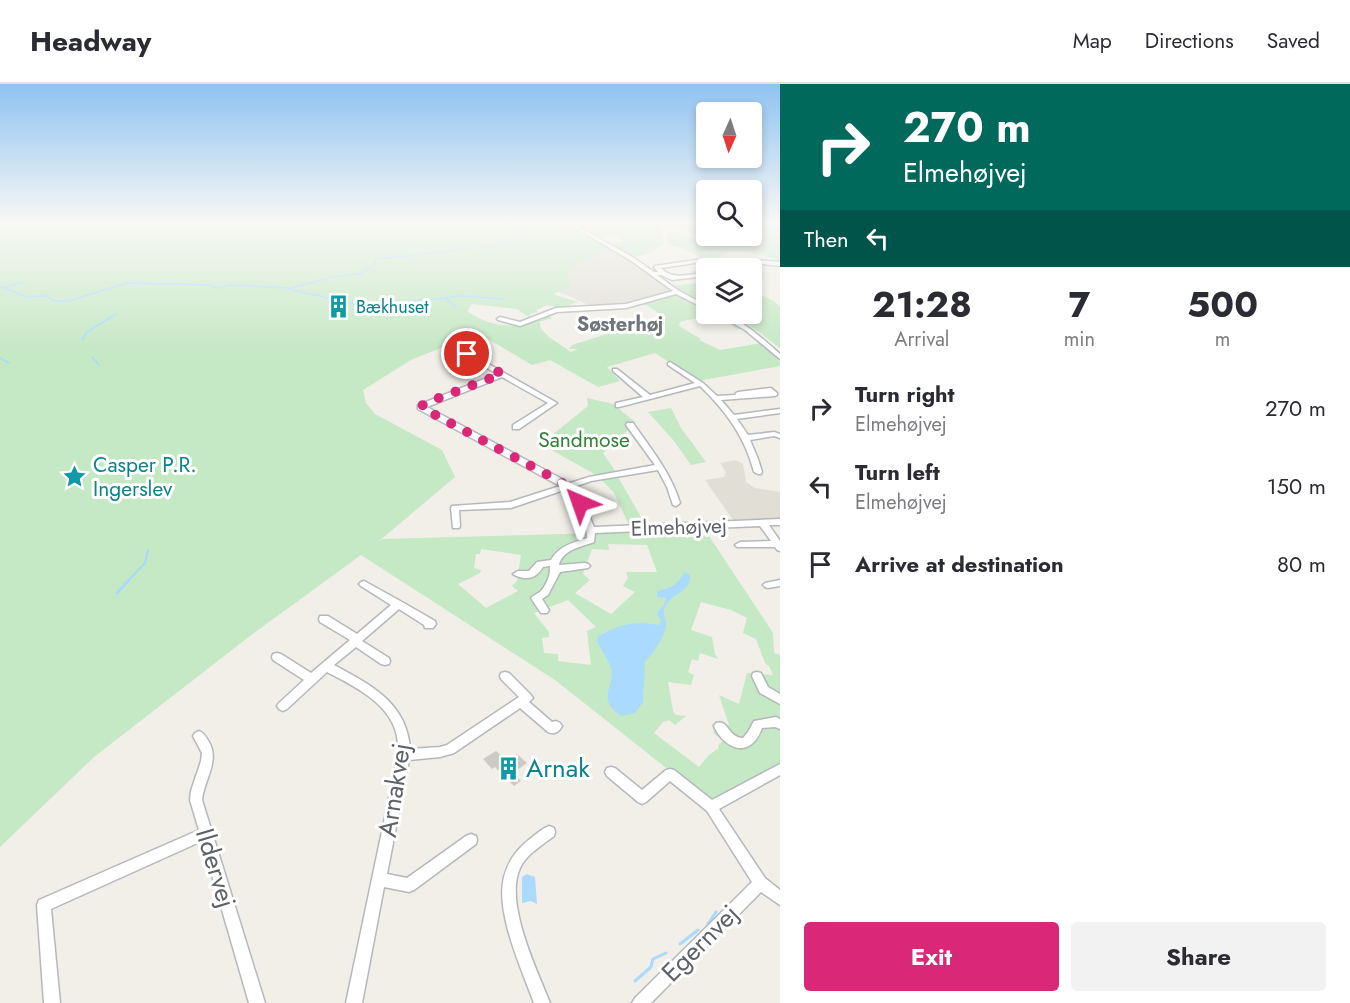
<!DOCTYPE html>
<html lang="en">
<head>
<meta charset="utf-8">
<style>
  :root { --surface:#fff; --page:#f2f2f3; --text:#2b2b33; --muted:#7c7c81; --line:#e1e1e2; --accent:#db2777 }
  body { margin:0; font-family:Jost,sans-serif; background:var(--page); color:var(--text); height:100vh; display:flex; flex-direction:column; font-size:22px; white-space:nowrap }
  * { box-sizing:border-box; margin:0 }
  p { font-size:20px; color:var(--muted) }
  .icon { flex:none; width:33px; height:33px; fill:none; stroke:currentColor; stroke-width:2; stroke-linecap:round; stroke-linejoin:round }
  .map { position:relative; flex:1; overflow:hidden }
  .details { display:flex; flex-direction:column; background:var(--surface); width:570px }
  .details>* { flex:none }
  .top-card { background:#00695c; color:#fff; overflow:hidden }
  .needle { width:39px; rotate:183deg }
  .controls { position:absolute; left:696px; top:18px; display:grid; gap:12px }
  .controls a { display:grid; place-items:center; width:66px; height:66px; border-radius:6px; background:var(--surface); box-shadow:0 3px 9px #0003; font-size:30px }
  .pin { position:absolute; display:grid; place-items:center; width:51px; height:51px; color:#fff; margin:-26px; border:3px solid #fff; border-radius:50%; box-shadow:0 2px 6px #0007 }
  .me { position:absolute; width:66px; margin:-33px; rotate:317deg; stroke-linejoin:round; filter:drop-shadow(0 0 4px #0008) }
  .turn { display:flex; align-items:center; gap:21px; height:126px; padding:0 24px; font-size:27px }
  .turn .icon { width:78px; height:78px; stroke-width:2.5 }
  .turn b { display:block; font-size:42px; line-height:51px }
  .then { display:flex; align-items:center; height:57px; padding:0 24px; background:#0003; gap:12px; font-size:22px }
  .eta { display:flex; justify-content:space-evenly; align-items:center; height:102px; text-align:center }
  .eta b { font-size:36px; font-weight:700; line-height:42px }
  .primary-button { display:flex; gap:12px; margin-top:auto; padding:12px 24px }
  .primary-button a { flex:1; height:69px; border-radius:6px; background:var(--accent); color:#fff; font-size:24px; font-weight:700; line-height:69px; text-align:center }
  .primary-button a+a { background:var(--page); color:var(--text) }
  ul { padding:0; list-style:none }
  li { display:flex; align-items:center; gap:18px; height:78px; padding:0 24px }
  li div { flex:1 }
  li b { display:block; font-size:22px }
  li em { font-style:normal }
  header { display:flex; align-items:center; gap:36px; box-sizing:border-box; height:84px; padding:0 30px; background:var(--surface); border-bottom:2px solid var(--line) }
  header strong { font-size:28px }
  nav { display:flex; gap:33px; margin-inline-start:auto; font-size:21px }
  main { display:flex; flex:1; min-height:0 }
  .map>svg:first-child { display:block }
</style>
</head>
<body>
<header>
<strong>Headway</strong>
<nav><a>Map</a><a>Directions</a><a>Saved</a></nav>
</header>
<main>
<div class="map">
<svg width="780" height="919" viewBox="0 0 780 919">
  <rect width="100%" height="100%" fill="#f1efe8"/>
  <!-- education -->
  <g fill="#e1ded6">
    <path d="M617,167l55,40 -40,13 -32,3 -11,-2 -32,-14 15,-5 -4,-6v-11l36,-16z"/>
    <path d="M736,376l7,4 3,18 9,6 25,4v26l-47,2 -28,-40 19,-3 2,-5 -6,-9z"/>
  </g>
  <!-- green -->
  <g fill="#c5e8c5" fill-rule="evenodd">
    <path d="M0,139h563l2,1 -9,2h13l48,25 -13,2 -36,16v11l4,6 -19,8 25,8c-17,6 -12,7 -31,3l-11,5 1,2 -7,2v4l-13,-9 -45,-5 -5,7c28,19 48,18 78,3l7,4 -12,4 1,7 8,8 22,15 7,-3h-9l3,-4 92,-29 -18,-11h-6l36,-11 30,14v6h12l24,14 -5,1c-20,-14 -34,-13 -57,-7l-1,4 22,13 -2,1 21,10 42,-7 18,19v4l-82,15 -43,-28 -48,14 13,14 -22,6 -48,-27 -18,5 -54,-32 -67,27 -48,30 3,13 9,11 67,36 13,27 -77,65 5,-3 322,-9 68,103 1,20 6,2v110l-66,37 -11,-5 -148,-117 -194,-125 -111,81 -156,121 -94,90zM608,460l39,1 10,27h-31l2,6 -5,8 12,6 -24,22 -36,-21 15,-13 -7,-6 9,-25 17,1zM481,465l40,6 -4,26 -5,5 6,5 -32,17 -28,-24 22,-11 1,-3 -7,-2 2,-14h4zM568,516l28,27 -9,4 4,34 -33,-4v-7l-14,-1 -2,-15 7,-1v-5l-15,-19zM701,518l30,8 16,8 -4,15 13,6 9,24 4,3 4,9 -26,-2 -8,31 -20,-9 10,30 -17,-1 2,10 9,6 -5,6 1,2 -10,7 -10,12 -45,-34 9,-11 6,-2 6,5 11,-9 -10,-1 -3,-4 -5,-29 23,3 3,-10 -6,-3 4,-13 6,2 2,-8 18,6 -3,-5 -3,-17 -21,-7z"/>
    <path d="M572,139h83l7,7 2,14 -15,9 -15,4 -24,-13 12,-3 -8,-6 -16,3z"/>
    <path d="M660,139h46v13h46v-13h28v38c-16,-5 -44,-16 -59,-5l-1,5c-19,2 -32,-15 -52,-16l-1,-15 31,9 32,5z"/>
    <path d="M706,198v21l-33,-17z"/>
    <path d="M752,207l22,10 6,6v41l-36,-27 -16,-7h24z"/>
    <path d="M587,314l26,6 22,18 -4,8 -4,1 -24,22 12,18 -19,4 -55,-31 47,-38z"/>
    <path d="M671,324l10,20 25,34 -15,3 -17,-24 -26,-29z"/>
    <path d="M618,393l27,47 -16,1 -15,-32 -12,-13z"/>
  </g>
  <!-- water -->
  <g fill="#aadaff">
    <path d="M684,488l6,3c0,19 -18,17 -25,32 -3,7 1,11 1,18 -1,11 -14,31 -21,36l-2,41 -8,11 -14,3c-26,-17 -5,-30 -10,-48 -3,-10 -10,-18 -14,-27l1,-4c20,-13 38,-16 61,-12l2,-3 -4,-9 7,-8 2,-7 -9,-1v-6c13,-3 21,-5 27,-19z"/>
    <path d="M527,790l8,3 2,27 -6,-3 -9,2v-26z"/>
  </g>
  <g fill="none" stroke-linecap="round" stroke-linejoin="round">
    <!-- stream-far2 -->
    <g stroke="#aadaff" stroke-width="1.5">
      <path d="M0,141l5,1"/>
      <path d="M558,144l18,3"/>
      <path d="M584,146l27,1 3,-4"/>
      <path d="M544,148l10,-4"/>
      <path d="M378,175l125,-14 23,-13h13"/>
      <path d="M0,202l26,11 19,-1 10,5h14l57,-18 84,2 7,3 12,-3 60,3"/>
      <path d="M3,204l21,-6"/>
      <path d="M291,204l42,-11 27,-3 13,-8 3,-6"/>
      <path d="M289,205l47,11"/>
      <path d="M445,214l11,9"/>
      <path d="M339,217l19,4"/>
      <path d="M364,222l99,-10 40,3"/>
      <path d="M82,256l5,-8 29,-18"/>
      <path d="M92,273l7,8"/>
      <path d="M0,274l9,5"/>
    </g>
    <!-- stream-far1 -->
    <path stroke="#aadaff" stroke-width="2" d="M126,499l19,-20 3,-13"/>
    <!-- stream -->
    <g stroke="#aadaff" stroke-width="3">
      <path d="M117,509l11,-12"/>
      <path d="M708,840l8,-12"/>
      <path d="M680,860l18,-14"/>
      <path d="M635,897l16,-14 2,-8 13,-6"/>
    </g>
  </g>
  <!-- building -->
  <path fill="#cccac5" d="M496,667l11,10 10,-7 10,9 -14,10 8,8 -7,5 -19,-19 -3,2 -9,-10z"/>
  <g fill="none" stroke-linecap="round" stroke-linejoin="round">
    <defs>
      <g id="minor">
        <path d="M567,139h5l62,35 20,14h4l-4,-5 1,-1 48,-7 1,1 -3,2 -40,6c11,13 30,6 45,4v4l-34,4 -11,-5h-4l22,16 27,14v4l-30,-15 -50,14 -69,4 -37,14 -22,-6 -1,-1 3,-2 20,5 36,-14 70,-4 47,-13 -43,-31z"/>
        <path d="M755,176l25,2v4l-27,-3 -1,-1z"/>
        <path d="M717,230c18,-2 49,28 63,40v5l-35,-29z"/>
        <path d="M464,266l93,53 -38,26h-6v-4l35,-22 -46,-26 -75,30 137,73 3,4 22,-7 66,-12 -29,-40 1,-2h6c18,26 38,50 47,80l-4,3 -3,-1 -6,-18 -9,-17 -67,11 -20,7 13,15 10,24 186,-8v6h-11l11,16v10l-3,-1 -2,-3h-38l-2,-2 5,-3 31,-1 -11,-15 -165,7 -1,9c-13,5 -32,8 -35,23l26,-2 3,1 2,2 -2,2 -28,4 -12,23 -6,4 7,11 -2,3h-6l-10,-15c3,-3 6,-4 9,-6 6,-6 11,-18 10,-26l-7,1c-2,3 -4,6 -7,8 -5,5 -18,3 -23,-1l5,-3h11l8,-9 14,-2c8,-14 21,-17 36,-22 0,-18 -11,-34 -23,-48l-53,18 -52,2 1,16 -1,2h-6l-2,-20 1,-2 58,-4 50,-16 -142,-77v-4l79,-31 -35,-21v-2z"/>
        <path d="M670,278l33,21 14,13 18,-1 1,-2 2,-1 33,-4 6,5v2l-2,1 -54,4 13,15 46,-6v4l-43,6 11,16 26,-3 6,2v4l-6,-2 -24,4 8,19 4,13 -1,2h-3l-4,-2c-9,-35 -28,-61 -54,-86l-81,21h-3v-4l27,-6 -30,-26v-2h4l33,26 45,-12 -27,-18v-2z"/>
        <path d="M780,496v6l-12,2 -3,-1 -2,-2 2,-2z"/>
        <path d="M364,497l38,21 33,19 1,3 -3,4h-8l-1,-3 -25,-16 -37,32 27,17 1,3 -1,3 -4,1 -4,-1 -25,-17 -22,18c37,20 73,38 76,84l30,-2 7,-2 72,-48 -18,-18 -1,-3 1,-3 4,-1 4,1 22,22 2,3 -4,4 23,20 4,-1 4,2 2,3c-3,6 -8,9 -14,6l-28,-24 -66,45 -14,4 -31,3 -22,114 20,4 59,-42 5,-2 5,2 1,4 -1,4 -62,46 -5,2 -25,-5 -22,116h-16l52,-248c0,-6 0,-13 -1,-19 -7,-33 -43,-50 -70,-64l-40,37 -4,2 -4,-2 -2,-3 2,-3 25,-23 -31,-20 -1,-3 1,-3 4,-1 4,1 30,19 39,-33 -30,-18 -1,-3 1,-3h8l29,18 34,-29 -30,-19 -2,-2 2,-2z"/>
        <path d="M757,588l4,1 7,14 12,7v10l-20,-11 -8,-17 1,-3z"/>
        <path d="M776,633l4,2v10l-5,-2 -13,1c-2,5 -4,10 -8,14 -15,15 -34,-1 -40,-16l2,-3c13,-4 11,14 27,15l5,-6 6,-11z"/>
        <path d="M199,647c5,2 7,6 10,11 11,19 -5,38 -7,58l63,203h-16l-47,-162 -151,68 9,94h-16l-7,-98 2,-5 160,-70 -9,-30 1,-9 10,-30 1,-8 -9,-17 2,-3z"/>
        <path d="M780,680v11l-61,34 46,69 15,12v15l-19,-13 -110,111h-19l3,-5 117,-116 -45,-71 -37,-30 -24,21 -4,2 -4,-2 -31,-26 -2,-4 2,-4 4,-1 4,1 27,22 24,-20 4,-1 4,1 38,30z"/>
        <path d="M549,742l5,2 1,4 -1,4c-12,9 -28,19 -34,32 -16,35 17,102 30,135h-16c-12,-33 -39,-91 -30,-126 4,-16 13,-28 26,-38 6,-5 12,-10 19,-13z"/>
      </g>
    </defs>
    <!-- minor casing -->
    <use href="#minor" stroke="#b5b8bc" stroke-width="3"/>
    <!-- minor -->
    <use href="#minor" fill="#fff" fill-rule="evenodd"/>
  </g>
  <!-- sky -->
  <linearGradient id="sky" x2="0" y2="1"><stop stop-color="#8fc3f1"/><stop offset="0.52" stop-color="#f9f8f5"/><stop offset="1" stop-color="#f9f8f5" stop-opacity="0"/></linearGradient>
  <rect width="780" height="267" fill="url(#sky)"/>
  <g fill="none" stroke-linecap="round" stroke-linejoin="round">
    <!-- route -->
    <path stroke="#db2777" stroke-width="10" stroke-dasharray="0 18" d="M467,270l35,20 -79,30 -1,4 139,74 19,21"/>
  </g>
  <!-- icons -->
  <defs>
    <symbol id="building-bare" viewBox="-9 -9 18 18"><path d="M-4-6H4V6H1V3H-1V6H-4ZM-2.5-4.3h1.7v1.8h-1.7ZM.8-4.3h1.7v1.8H.8ZM-2.5-1h1.7V.8h-1.7ZM.8-1h1.7V.8H.8Z" fill="#0f9aa8" stroke="#fff" stroke-width="2.5" paint-order="stroke"/></symbol>
    <symbol id="sight-bare" viewBox="-9 -9 18 18"><path d="M0-6L1.8-2.2L6-1.7L2.9 1.2L3.7 5.4L0 3.3L-3.7 5.4L-2.9 1.2L-6-1.7L-1.8-2.2Z" fill="#0f9aa8" stroke="#fff" stroke-width="2.5" paint-order="stroke"/></symbol>
  </defs>
  <g fill-rule="evenodd">
    <use href="#building-bare" x="322" y="206" width="33" height="33"/>
    <use href="#sight-bare" x="58" y="376" width="33" height="33"/>
    <use href="#building-bare" x="492" y="668" width="33" height="33"/>
  </g>
  <g text-anchor="middle" stroke-width="6" stroke-linejoin="round" paint-order="stroke">
    <!-- far-culture labels -->
    <g font-size="18" fill="#0d838f" stroke="#fff" text-anchor="start">
      <text x="356" y="229">Bækhuset</text>
    </g>
    <!-- far-quarter labels -->
    <g font-size="20" font-weight="bold" fill="#70757a" stroke="#fff">
      <text x="620" y="247">Søsterhøj</text>
    </g>
    <!-- park labels -->
    <g font-size="21" fill="#348238" stroke="#fff">
      <text x="584" y="363">Sandmose</text>
    </g>
    <!-- culture labels -->
    <g font-size="21" fill="#0d838f" stroke="#fff" text-anchor="start">
      <text x="93" y="388">Casper P.R.<tspan x="93" dy="24">Ingerslev</tspan></text>
    </g>
    <!-- street labels -->
    <g font-size="21" fill="#5f6368" stroke="#fff">
      <text transform="translate(679 443) rotate(-2)" y="7">Elmehøjvej</text>
    </g>
    <!-- near-culture labels -->
    <g font-size="26" fill="#0d838f" stroke="#fff" text-anchor="start">
      <text x="526" y="693">Arnak</text>
    </g>
    <!-- near-street labels -->
    <g font-size="26" fill="#5f6368" stroke="#fff">
      <text transform="translate(394 706) rotate(-81)" y="9">Arnakvej</text>
      <text transform="translate(216 784) rotate(73)" y="9">Ildervej</text>
      <text transform="translate(700 859) rotate(-45)" y="9">Egernvej</text>
    </g>
  </g>
</svg>
<div class="controls">
<a><svg class="needle" viewBox="-14 -14 28 28"><path d="M0-13l5 13h-10z" fill="#e53935"/><path d="M0 13l5-13h-10z" fill="#7c7c81"/></svg></a>
<a><svg class="icon" aria-label="search" viewBox="0 0 24 24"><circle cx="10" cy="10" r="6"/><path d="M15 15l6 6"/></svg></a>
<a><svg class="icon" aria-label="layers" viewBox="0 0 24 24"><path d="M12 4l9 5-9 5-9-5zM3 14l9 5 9-5"/></svg></a>
</div>
<div class="pin" style="left:467px;top:270px;background:#d93025"><svg class="icon" aria-label="arrive" viewBox="0 0 24 24"><path d="M6 21V4h12l-3 4 3 4H6"/></svg></div>
<svg class="me" style="left:580px;top:419px" viewBox="-20 -20 40 40"><path d="M0-17L14 15 0 8-14 15z" fill="#db2777" stroke="#fff" stroke-width="4"/></svg>
</div>
<section class="details">
<div class="top-card">
<div class="turn"><svg class="icon" aria-label="right" viewBox="0 0 24 24"><path d="M7 20v-9h11M14 6l5 5-5 5"/></svg><div><b>270 m</b>Elmehøjvej</div></div>
<div class="then">Then<svg class="icon" aria-label="left" viewBox="0 0 24 24"><path d="M17 20v-9H6M10 6l-5 5 5 5"/></svg></div>
</div>
<div class="eta">
<div><b>21:28</b><p>Arrival</p></div>
<div><b>7</b><p>min</p></div>
<div><b>500</b><p>m</p></div>
</div>
<ul>
<li><svg class="icon" aria-label="right" viewBox="0 0 24 24"><path d="M7 20v-9h11M14 6l5 5-5 5"/></svg><div><b>Turn right</b><p>Elmehøjvej</p></div><em>270 m</em></li>
<li><svg class="icon" aria-label="left" viewBox="0 0 24 24"><path d="M17 20v-9H6M10 6l-5 5 5 5"/></svg><div><b>Turn left</b><p>Elmehøjvej</p></div><em>150 m</em></li>
<li><svg class="icon" aria-label="arrive" viewBox="0 0 24 24"><path d="M6 21V4h12l-3 4 3 4H6"/></svg><div><b>Arrive at destination</b></div><em>80 m</em></li>
</ul>
<div class="primary-button"><a>Exit</a><a>Share</a></div>
</section>
</main>
</body>
</html>
